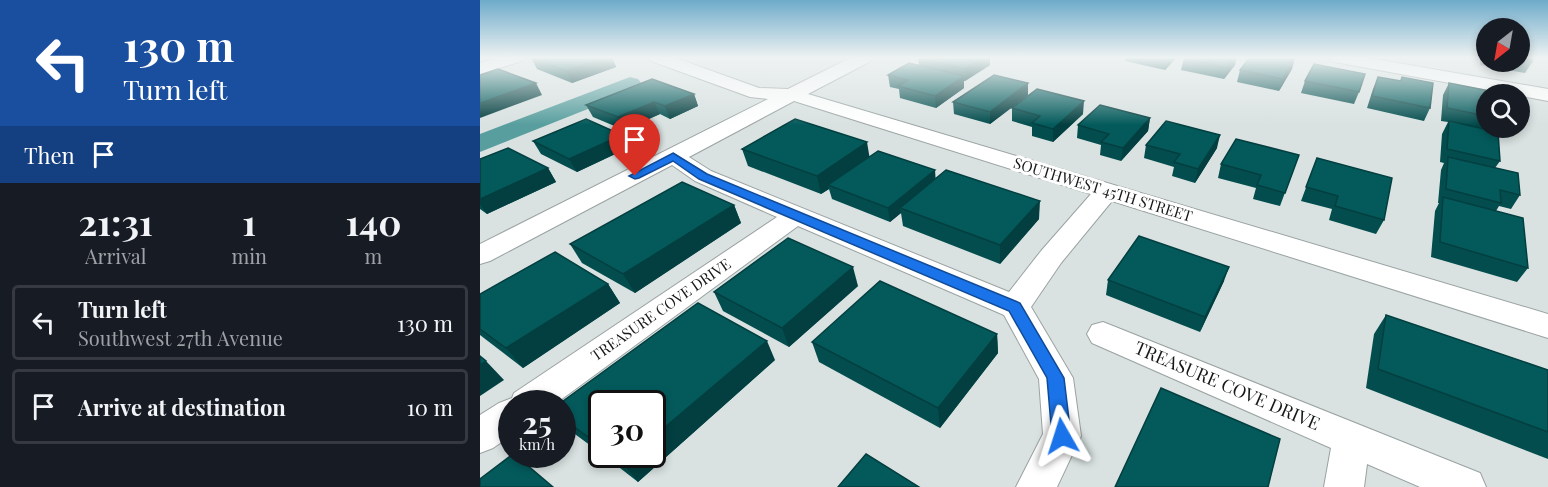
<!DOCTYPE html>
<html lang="en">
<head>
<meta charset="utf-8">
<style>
  :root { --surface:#171b24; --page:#20242c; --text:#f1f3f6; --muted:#9ea1a6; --line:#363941 }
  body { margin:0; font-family:"Playfair Display",serif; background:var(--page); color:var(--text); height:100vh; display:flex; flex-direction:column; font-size:22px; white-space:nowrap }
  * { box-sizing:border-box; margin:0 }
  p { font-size:20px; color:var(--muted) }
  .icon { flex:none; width:33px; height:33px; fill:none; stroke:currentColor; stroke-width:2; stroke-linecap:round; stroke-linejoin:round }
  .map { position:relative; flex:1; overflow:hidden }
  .side { display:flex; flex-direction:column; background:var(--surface); width:480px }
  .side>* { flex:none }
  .guide { background:#1a4fa0; color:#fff; overflow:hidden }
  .needle { width:39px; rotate:211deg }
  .buttons { position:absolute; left:996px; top:18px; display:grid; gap:12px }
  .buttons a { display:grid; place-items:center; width:54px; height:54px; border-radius:50%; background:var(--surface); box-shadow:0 3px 9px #0003; font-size:30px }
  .speed { position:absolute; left:18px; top:390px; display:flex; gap:12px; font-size:30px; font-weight:700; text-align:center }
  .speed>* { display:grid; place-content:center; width:78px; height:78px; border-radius:50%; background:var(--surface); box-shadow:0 3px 9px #0003; line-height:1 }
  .speed small { font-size:15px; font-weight:400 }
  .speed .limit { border:3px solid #111; border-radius:9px; background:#fff; color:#111 }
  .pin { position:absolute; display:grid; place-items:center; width:51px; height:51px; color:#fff; margin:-62px -26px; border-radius:50% 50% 50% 0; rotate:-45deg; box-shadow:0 0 6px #0007 }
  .pin .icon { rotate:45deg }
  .me { position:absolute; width:66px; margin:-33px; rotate:354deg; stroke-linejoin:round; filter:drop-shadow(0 0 4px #0008) }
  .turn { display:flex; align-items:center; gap:21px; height:126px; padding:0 24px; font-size:27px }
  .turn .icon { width:78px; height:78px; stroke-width:2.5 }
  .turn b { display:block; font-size:42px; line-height:51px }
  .then { display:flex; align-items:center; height:57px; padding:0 24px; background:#0003; gap:12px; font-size:22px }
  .eta { display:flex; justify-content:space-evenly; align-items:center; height:102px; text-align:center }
  .eta b { font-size:36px; font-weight:700; line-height:42px }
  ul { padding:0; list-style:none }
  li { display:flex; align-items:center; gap:18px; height:75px; margin:0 12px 9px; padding:0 12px; border:3px solid var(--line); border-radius:6px }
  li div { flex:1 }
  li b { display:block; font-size:22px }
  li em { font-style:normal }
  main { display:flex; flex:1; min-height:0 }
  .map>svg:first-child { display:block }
</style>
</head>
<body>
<main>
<section class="side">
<div class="guide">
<div class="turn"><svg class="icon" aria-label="left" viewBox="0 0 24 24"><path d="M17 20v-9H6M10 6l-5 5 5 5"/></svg><div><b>130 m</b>Turn left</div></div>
<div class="then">Then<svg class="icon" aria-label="arrive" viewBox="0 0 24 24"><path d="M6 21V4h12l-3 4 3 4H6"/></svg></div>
</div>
<div class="eta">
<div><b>21:31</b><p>Arrival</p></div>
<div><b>1</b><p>min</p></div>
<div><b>140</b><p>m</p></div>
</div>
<ul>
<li><svg class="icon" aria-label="left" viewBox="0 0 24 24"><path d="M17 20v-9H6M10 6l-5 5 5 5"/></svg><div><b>Turn left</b><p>Southwest 27th Avenue</p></div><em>130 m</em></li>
<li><svg class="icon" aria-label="arrive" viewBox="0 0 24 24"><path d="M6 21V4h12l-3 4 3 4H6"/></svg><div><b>Arrive at destination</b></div><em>10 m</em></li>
</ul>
</section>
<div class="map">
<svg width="1068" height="487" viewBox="0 0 1068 487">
  <rect width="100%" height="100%" fill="#d9e2e1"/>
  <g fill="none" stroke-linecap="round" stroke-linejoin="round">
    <!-- canal -->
    <path fill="#589e9e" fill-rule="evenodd" d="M150,77l8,2 4,5 -4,5 -158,63v-18z"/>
    <defs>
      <g id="street">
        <path d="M19,57h25l-2,4 -42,13v-11z"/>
        <path d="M169,57h24l86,31 29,1 64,-32h21l-2,4 -63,33 740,220v24l-436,-137 -51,62 -30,44 42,71 8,58 -24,51h-41l27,-53 -4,-55 -35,-64 -206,-89 -243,178h-43v31l-19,13 -13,5v-38l19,-12 13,-5 2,-5 263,-176 -82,-36 -23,-16 -182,96 -10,3v-20l288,-145 -18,-2 -99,-36zM314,101l297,93 -50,57 -32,41 -298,-121 -22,-14z"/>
        <path d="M847,57h36l185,32v12l-213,-39z"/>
        <path d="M623,322l377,151 6,14h-66l-53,-23 -3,23h-40l7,-39 -239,-105 -5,-9 5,-9z"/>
      </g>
    </defs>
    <!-- street casing -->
    <use href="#street" stroke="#9aa2a2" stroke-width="2"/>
    <!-- street -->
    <use href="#street" fill="#fff" fill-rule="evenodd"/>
  </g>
  <!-- wall -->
  <g fill="#034d4e">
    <path d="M53,57h79l4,10 -44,16 -35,-14 -6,-11z"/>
    <path d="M438,57l72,8 -25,16h-1v7l-28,20 -36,-10 -1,-9 -9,-2 -2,-12 31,-10z"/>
    <path d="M646,57h51l-12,13 -40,-9z"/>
    <path d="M815,57l-3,12 -13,22 -42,-9 3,-12z"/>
    <path d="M1000,57h6v5h34v-5l12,5 -7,11 -45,-8z"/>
    <path d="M704,58l51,7 -11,14 -43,-9z"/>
    <path d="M898,77l22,4 2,-4 28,31 -6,13 -57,-13 6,-19z"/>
    <path d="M825,81l54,11 -5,12 -53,-11z"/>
    <path d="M548,83v12l-38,29 -36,-10 -1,-12z"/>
    <path d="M969,83l37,11v34h17l-3,5h-2l2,28 -5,7 25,27 -9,14 -12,-3 -3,5 32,57 -11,14 -86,-25 4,-46 4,-8h-1l3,-33 3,-7 -4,-1 2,-28 6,-12 -7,-1 2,-26z"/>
    <path d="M214,94l4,12 -28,13 -10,-5 -36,16 -31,-13 -7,-12z"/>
    <path d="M532,108l71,6 -30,28 -21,-6v-9l-20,-6z"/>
    <path d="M670,118l-2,13 -27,30 -21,-6 1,-10 -24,-7 1,-13z"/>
    <path d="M142,135l6,13 -51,24 -36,-18 -8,-13z"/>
    <path d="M666,145l71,3 -22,35 -23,-7 2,-9 -30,-9z"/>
    <path d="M262,149l127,8 66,13v8l104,41 -39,45 -97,-38 -2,-13 -11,9 -58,-23 -3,-10 -8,5 -73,-28z"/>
    <path d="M819,155l-19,51 -27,-7 3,-11 -38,-10 3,-14z"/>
    <path d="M837,158l67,62 -8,14 -47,-14 3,-11 -31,-8z"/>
    <path d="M0,159l68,9 8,14 -69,32 -7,-5z"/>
    <path d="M254,205l7,18 -106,70 -53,-30 -12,-19z"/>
    <path d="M628,280l116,1 -24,51 -94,-37z"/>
    <path d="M128,284l12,19 -97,65 -43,-33v-41z"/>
    <path d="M378,286l-69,61 -66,-36 -9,-19z"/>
    <path d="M906,315l162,55v89l-182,-71 8,-54z"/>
    <path d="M517,334l1,19 -58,75 -121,-66 -7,-20z"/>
    <path d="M295,360l-137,122 -36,-28h50l-50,-50v50l-34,-25 -6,-7v-18z"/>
  </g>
  <!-- shaded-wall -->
  <g fill="#033f40">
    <path d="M126,57h6l4,10 -44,16 -6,-12z"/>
    <path d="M504,57h6v8l-25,16v-12z"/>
    <path d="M688,57h9l-12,13 2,-11z"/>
    <path d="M755,57h2l-2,8 -11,14 3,-11z"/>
    <path d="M815,57l-3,12 -13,22 4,-12z"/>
    <path d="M484,76v12l-28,20 -1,-12z"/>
    <path d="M56,83l6,12 -62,23v-15z"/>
    <path d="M548,83v12l-38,29v-12z"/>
    <path d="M214,94l4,12 -28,13 -5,-13z"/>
    <path d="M604,101l-1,13 -30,28v-13z"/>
    <path d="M174,102l6,12 -36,16 -6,-13z"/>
    <path d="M670,118l-2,13 -27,30 2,-13z"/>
    <path d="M142,135l6,13 -51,24 -8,-13z"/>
    <path d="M740,135l-3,13 -22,35 3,-14z"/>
    <path d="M387,142l3,18 -42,25 1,4 -8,5 -4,-18z"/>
    <path d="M68,168l8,14 -69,32 -7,-10v-5z"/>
    <path d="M455,170l1,14 -36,24 1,5 -11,9 -2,-14z"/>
    <path d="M560,201l-1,18 -39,45v-19z"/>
    <path d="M254,205l7,18 -106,70 -12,-19z"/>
    <path d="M373,267l5,19 -69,61 -7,-19z"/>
    <path d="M749,267l-5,14 -24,51 5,-15z"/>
    <path d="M128,284l12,19 -97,65 -17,-20z"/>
    <path d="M517,334l1,19 -58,75 -2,-20z"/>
    <path d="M287,341l8,19 -137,122 -15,-19 10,-9h19v-16z"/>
    <path d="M6,361l18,19 -24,16v-31z"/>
  </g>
  <!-- building -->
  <g fill="#045a5b" stroke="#033f40" stroke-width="1.5">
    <path d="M53,57h73l-40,14 -35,-13z"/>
    <path d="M438,57h66l-19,12z"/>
    <path d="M705,57h50l-8,11 -43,-10z"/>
    <path d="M770,57h45l-12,22 -43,-9z"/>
    <path d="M1040,57h11l1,5 -12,-3z"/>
    <path d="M429,63l55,13 -29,20 -37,-10 10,-6 -20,-5z"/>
    <path d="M834,64l51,10 -6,18 -54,-11z"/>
    <path d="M18,69l38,14 -56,20v-28z"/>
    <path d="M514,75l34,8 -38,29 -37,-10z"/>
    <path d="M898,77l23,4 1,-4 31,6 -3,25 -58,-12z"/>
    <path d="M172,79l42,15 -29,12 -11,-4 -36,15 -32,-12z"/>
    <path d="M969,83l56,11h-19v22l-39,-8z"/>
    <path d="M557,89l47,12 -31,28 -21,-6 8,-7 -28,-8z"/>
    <path d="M620,105l50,13 -27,30 -22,-6 8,-8 -31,-9z"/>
    <path d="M106,119l36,16 -53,24 -36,-18z"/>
    <path d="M315,119l72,23 -50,34 -75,-27z"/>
    <path d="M686,121l54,14 -22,34 -24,-7 6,-8 -34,-9z"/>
    <path d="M969,121l49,11 2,29 -53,-12z"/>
    <path d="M756,139l63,16 -14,38 -28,-8 4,-10 -40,-11z"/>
    <path d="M28,148l40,20 -68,31v-40z"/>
    <path d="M398,151l57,19 -47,38 -60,-23z"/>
    <path d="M968,157l70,16 2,22 -20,-5 1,13 -55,-14z"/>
    <path d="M837,158l75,20 -8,42 -49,-14 3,-10 -32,-9z"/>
    <path d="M466,170l94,31 -40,44 -100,-37z"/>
    <path d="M202,182l52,23 -111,69 -53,-30z"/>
    <path d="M963,197l80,21 5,50 -88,-26z"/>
    <path d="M659,236l90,31 -24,50 -97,-37z"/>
    <path d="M308,238l65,29 -71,61 -68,-36z"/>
    <path d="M75,252l53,32 -102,64 -26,-19v-35z"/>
    <path d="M400,281l117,53 -59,74 -126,-66z"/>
    <path d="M218,303l69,38 -115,97v-34h-50v43l-40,-29v-14h-3z"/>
    <path d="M906,315l162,55v62l-170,-63z"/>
    <path d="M0,356l6,5 -6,4z"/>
    <path d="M681,388l119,51 -12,48h-153z"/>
    <path d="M33,454h1l39,33h-73v-8z"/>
    <path d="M131,454h22l-10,9z"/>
    <path d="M386,454l53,33h-81z"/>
  </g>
  <!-- sky -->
  <linearGradient id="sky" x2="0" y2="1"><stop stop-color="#6eabca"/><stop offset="0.46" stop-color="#eef2f2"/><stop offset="1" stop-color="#eef2f2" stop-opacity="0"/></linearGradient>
  <rect width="1068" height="125" fill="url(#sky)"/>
  <!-- route -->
  <path fill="#1a73e8" stroke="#114b97" stroke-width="1.5" d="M193,153l34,21 313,129 44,75 7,58 -3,6 -6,3 -7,-3 -3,-6 -5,-58 -38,-67 -310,-132 -26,-18 -34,17 -4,1 -6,-3z"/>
  <g text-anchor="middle" stroke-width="6" stroke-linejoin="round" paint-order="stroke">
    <!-- street labels -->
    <g font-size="15" fill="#151818" stroke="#fff">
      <text transform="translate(623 190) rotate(17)" y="5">SOUTHWEST 45TH STREET</text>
      <text transform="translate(181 310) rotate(-35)" y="5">TREASURE COVE DRIVE</text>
    </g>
    <!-- near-street labels -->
    <g font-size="18" fill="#151818" stroke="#fff">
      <text transform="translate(747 386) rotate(23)" y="6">TREASURE COVE DRIVE</text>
    </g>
  </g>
</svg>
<div class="buttons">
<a><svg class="needle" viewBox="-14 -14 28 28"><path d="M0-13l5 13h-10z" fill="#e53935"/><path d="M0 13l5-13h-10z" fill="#9ea1a6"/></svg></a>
<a><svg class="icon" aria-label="search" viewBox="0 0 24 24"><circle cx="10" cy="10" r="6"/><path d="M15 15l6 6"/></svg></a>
</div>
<div class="speed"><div>25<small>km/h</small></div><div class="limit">30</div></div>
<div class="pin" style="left:155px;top:176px;background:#d93025"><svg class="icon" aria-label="arrive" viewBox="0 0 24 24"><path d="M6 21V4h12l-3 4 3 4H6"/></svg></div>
<svg class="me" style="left:582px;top:436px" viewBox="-20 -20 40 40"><path d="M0-17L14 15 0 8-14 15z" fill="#1a73e8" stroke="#fff" stroke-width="4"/></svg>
</div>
</main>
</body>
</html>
